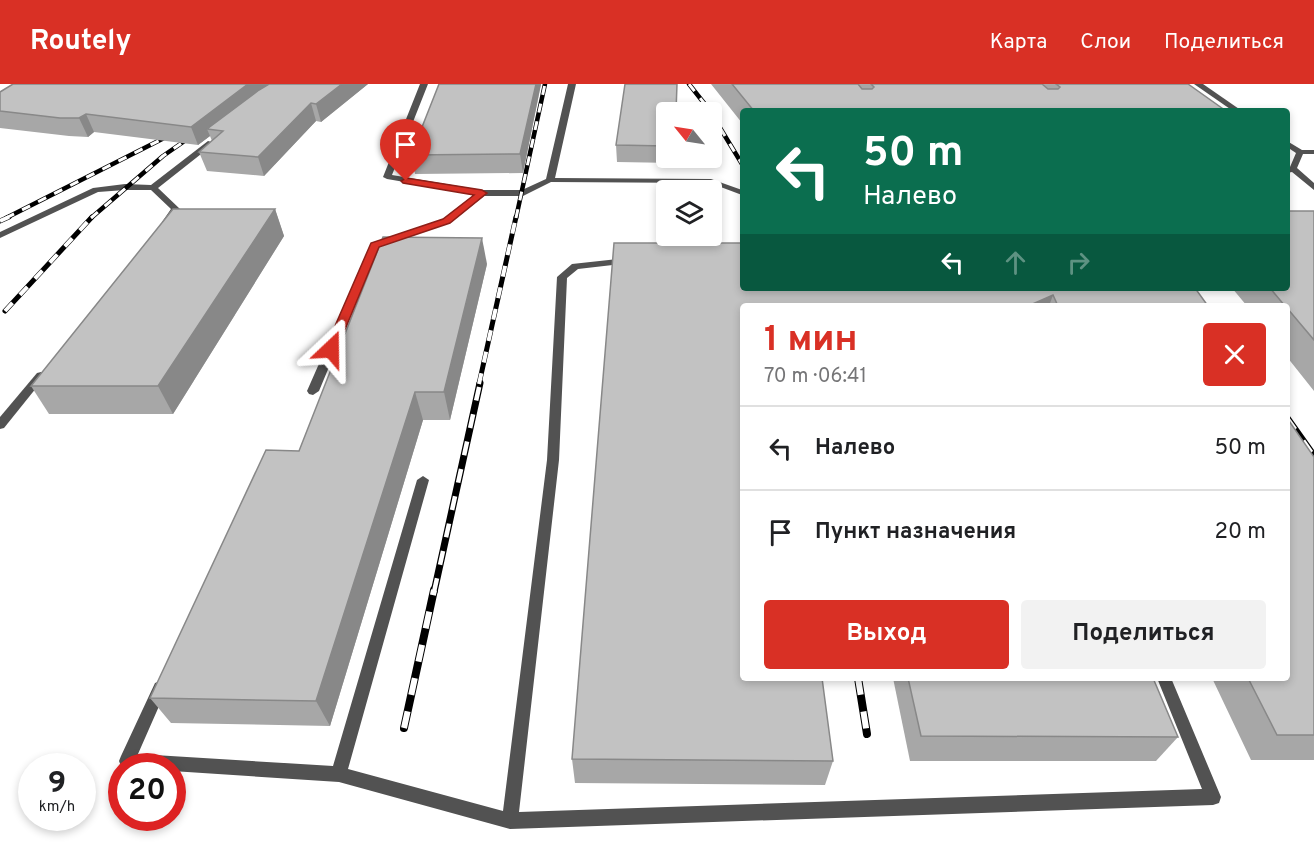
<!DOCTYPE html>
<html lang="ru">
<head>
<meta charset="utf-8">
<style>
  :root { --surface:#fff; --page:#f2f2f2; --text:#202124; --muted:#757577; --line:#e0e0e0; --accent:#d93025 }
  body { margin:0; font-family:Overpass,sans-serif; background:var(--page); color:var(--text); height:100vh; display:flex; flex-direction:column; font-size:22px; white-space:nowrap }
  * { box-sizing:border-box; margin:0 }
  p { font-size:20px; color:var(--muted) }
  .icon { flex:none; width:33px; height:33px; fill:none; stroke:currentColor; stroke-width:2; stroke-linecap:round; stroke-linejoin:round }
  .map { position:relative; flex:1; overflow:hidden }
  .details { position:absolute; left:740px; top:219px; width:550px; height:378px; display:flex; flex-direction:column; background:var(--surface); border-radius:6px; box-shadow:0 3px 9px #0003 }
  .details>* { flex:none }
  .top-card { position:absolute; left:740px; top:24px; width:550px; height:183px; border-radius:6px; box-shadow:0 3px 9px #0003; background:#0b6e4f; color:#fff; overflow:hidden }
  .needle { width:39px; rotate:300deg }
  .controls { position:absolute; left:656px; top:18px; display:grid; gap:12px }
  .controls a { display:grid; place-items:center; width:66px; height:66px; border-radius:6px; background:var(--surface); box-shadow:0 3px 9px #0003; font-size:30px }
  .speed { position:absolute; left:18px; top:669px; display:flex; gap:12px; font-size:30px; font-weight:700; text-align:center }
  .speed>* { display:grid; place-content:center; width:78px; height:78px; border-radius:50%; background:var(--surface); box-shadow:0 3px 9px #0003; line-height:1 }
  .speed small { font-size:15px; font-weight:400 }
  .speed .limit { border:9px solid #d22; background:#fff; color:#111 }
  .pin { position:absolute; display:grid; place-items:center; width:51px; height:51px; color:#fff; margin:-62px -26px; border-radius:50% 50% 50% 0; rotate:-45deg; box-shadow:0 0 6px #0007 }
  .pin .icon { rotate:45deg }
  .me { position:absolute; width:66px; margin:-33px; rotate:23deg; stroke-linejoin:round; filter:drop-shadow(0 0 4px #0008) }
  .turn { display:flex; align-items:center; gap:21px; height:126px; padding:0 24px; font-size:27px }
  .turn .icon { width:78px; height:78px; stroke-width:2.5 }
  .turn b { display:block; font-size:42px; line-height:51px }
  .lanes { display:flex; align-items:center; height:57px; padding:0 24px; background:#0003; justify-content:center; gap:30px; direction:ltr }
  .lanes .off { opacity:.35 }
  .round { display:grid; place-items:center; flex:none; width:63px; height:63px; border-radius:6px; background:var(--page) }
  .head { display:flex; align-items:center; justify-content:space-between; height:102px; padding:0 24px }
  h1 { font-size:36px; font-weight:700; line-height:45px; color:var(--accent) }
  .action { display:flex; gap:12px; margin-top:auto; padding:12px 24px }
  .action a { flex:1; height:69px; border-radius:6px; background:var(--accent); color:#fff; font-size:24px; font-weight:700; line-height:69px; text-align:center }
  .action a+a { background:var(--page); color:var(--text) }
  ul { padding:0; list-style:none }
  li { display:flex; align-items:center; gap:18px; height:84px; padding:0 24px; border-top:2px solid var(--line) }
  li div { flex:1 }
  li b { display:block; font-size:22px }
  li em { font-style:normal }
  header { display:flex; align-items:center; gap:36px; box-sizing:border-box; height:84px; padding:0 30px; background:var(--accent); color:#fff }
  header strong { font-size:28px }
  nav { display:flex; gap:33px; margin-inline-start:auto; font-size:21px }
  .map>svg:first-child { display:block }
</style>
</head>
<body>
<header>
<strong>Routely</strong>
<nav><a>Карта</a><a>Слои</a><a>Поделиться</a></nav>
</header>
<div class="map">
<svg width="1314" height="766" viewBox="0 0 1314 766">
  <rect width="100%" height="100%" fill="#fff"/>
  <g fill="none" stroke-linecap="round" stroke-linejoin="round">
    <!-- service -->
    <g fill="#525252" fill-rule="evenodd">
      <path d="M420,0h8l-36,91 90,15h40l24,-11 22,-95h8l-21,94 156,1 31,11v5l-32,-12 -159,-1 -28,14h-39l-34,27 -71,24 -60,144 -6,4 -4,-1 -2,-3 65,-148 72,-24 31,-25 -88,-15 -4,-2z"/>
      <path d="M1194,0h9l39,27h-9z"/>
      <path d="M208,57l7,2 -57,45 22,21 -11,15h-6l-1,-2 9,-13 -20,-19h-26l-27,2 -98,46v-6l93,-44 32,-4 26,1z"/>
      <path d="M1287,57l15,9h12v4h-11l-6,14 17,15v7l-22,-18 -5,1v-5l3,-1 6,-14 -9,-6z"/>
      <path d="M627,174l3,1v4l-52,6 -11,9 -8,182 -40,352 683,-23 -45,-111h14l50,119 -2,6 -6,2 -703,24 -171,-47 -167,-11v-5h-51l-2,-5 2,-5 34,-73 5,-2 5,2 2,5 -29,66 195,12 84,-286 6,-4 6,4 -81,289 155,42 44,-351 10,-183 15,-13z"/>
      <path d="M41,288l4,1 1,2 -1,2 -41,51 -4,1v-12l37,-44z"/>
    </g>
    <defs>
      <g id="rail-far3">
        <path d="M689,0l22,28"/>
        <path d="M711,29l31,51"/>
        <path d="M6,134l168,-85"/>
        <path d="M91,134l72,-62 33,-23"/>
        <path d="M516,134l29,-134"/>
      </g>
      <g id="rail-far2">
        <path d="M0,137l9,-4"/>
        <path d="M5,227l87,-94"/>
        <path d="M479,300l37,-167"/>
      </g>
      <g id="rail-far1">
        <path d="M1287,334l27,38"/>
        <path d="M434,508l46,-209"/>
      </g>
      <g id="rail">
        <path d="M858,594l9,56"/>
        <path d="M404,644l30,-138"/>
      </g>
    </defs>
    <!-- rail-far3 casing -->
    <use href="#rail-far3" stroke="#000" stroke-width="4.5"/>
    <!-- rail-far2 casing -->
    <use href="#rail-far2" stroke="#000" stroke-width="5"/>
    <!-- rail-far1 casing -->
    <use href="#rail-far1" stroke="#000" stroke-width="7"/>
    <!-- rail casing -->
    <use href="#rail" stroke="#000" stroke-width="8"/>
    <!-- rail-far3 -->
    <use href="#rail-far3" stroke="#fff" stroke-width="3" stroke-dasharray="9" stroke-linecap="butt"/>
    <!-- rail-far2 -->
    <use href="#rail-far2" stroke="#fff" stroke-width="4" stroke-dasharray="11" stroke-linecap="butt"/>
    <!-- rail-far1 -->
    <use href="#rail-far1" stroke="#fff" stroke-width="4.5" stroke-dasharray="14" stroke-linecap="butt"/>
    <!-- rail -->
    <use href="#rail" stroke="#fff" stroke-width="6" stroke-dasharray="17" stroke-linecap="butt"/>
  </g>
  <!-- wall -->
  <g fill="#a7a7a7">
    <path d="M13,0h355l-47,38 -5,-1 -52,55 -57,-5 -8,-19 13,-11 -2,-5 -12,9 -104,-13 -6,5 -19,-1 -69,-8v-36z"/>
    <path d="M439,0h102l-18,89 -108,1 -4,-19z"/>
    <path d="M711,0h477l38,27h-484v12z"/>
    <path d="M666,28v46h9v5l-58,-1 -1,-17z"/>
    <path d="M275,125l9,27 -111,178h-124l-18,-28z"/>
    <path d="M1314,127v180l-27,-34v-51h-40l-15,-18h55z"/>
    <path d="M487,180l-37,156h-27l-93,306 -159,-3 -21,-25 149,-247z"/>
    <path d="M742,204h453l13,18h-466l91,455 -8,24 -250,-2 -3,-24z"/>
    <path d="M1314,373v303h-63l-39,-82h75z"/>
    <path d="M893,594h260l25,59 -22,24h-246z"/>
  </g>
  <!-- shaded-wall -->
  <g fill="#888">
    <path d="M248,0h37l-78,45 3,7 -12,9 -7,-18z"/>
    <path d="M342,0h26l-47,38 -5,-18z"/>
    <path d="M536,0h5l-18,89 -3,-19z"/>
    <path d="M311,19l5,18 -52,55 -6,-19z"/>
    <path d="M86,30l8,18 -6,5 -9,-19z"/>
    <path d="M275,125l9,27 -111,178 -15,-28z"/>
    <path d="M482,154l5,26 -37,156 -6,-28z"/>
    <path d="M1053,211l-4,11h-21z"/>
    <path d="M415,308l8,28 -93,306 -14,-25z"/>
  </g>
  <!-- building -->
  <g fill="#c2c2c2" stroke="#888" stroke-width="1.5">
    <path d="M13,0h235l-57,43 -105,-13 -7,4h-19l-60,-7v-19z"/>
    <path d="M269,0h73l-26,20 -5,-1 -53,54 -59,-5 24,-21 -16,-2 52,-39z"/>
    <path d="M439,0h97l-16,70 -109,1z"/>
    <path d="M625,0h52l-1,28h-10v34l-50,-1z"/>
    <path d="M732,0h126l4,5h10l2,-2 -3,-3h171l6,5h10l2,-2 -4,-3h132l38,27h-472z"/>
    <path d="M173,125h102l-117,177h-127z"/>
    <path d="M1287,127h27v129l-27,-32v-2h-2l-15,-18h17z"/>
    <path d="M383,153l99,1 -38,154h-29l-99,309 -166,-3 116,-248 33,1z"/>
    <path d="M614,159h128v45h453l13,18h-150l-5,-11 -25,11h-286v372h80l11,83 -261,-2z"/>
    <path d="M1287,334l27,39v278h-37l-29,-57h39z"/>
    <path d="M908,594h245l25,59 -257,-1z"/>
  </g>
  <!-- route -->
  <path fill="#d93025" stroke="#8d1f18" stroke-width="1.5" d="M406,94l76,12 5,3 -37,30 -71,24 -42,102 -6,4 -5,-1 -1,-3 46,-106 72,-24 31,-24 -71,-12 -2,-2z"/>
</svg>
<div class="controls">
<a><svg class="needle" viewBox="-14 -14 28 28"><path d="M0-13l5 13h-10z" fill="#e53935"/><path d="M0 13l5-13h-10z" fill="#757577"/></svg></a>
<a><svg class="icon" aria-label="layers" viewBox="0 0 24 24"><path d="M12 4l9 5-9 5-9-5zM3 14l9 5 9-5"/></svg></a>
</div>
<div class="speed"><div>9<small>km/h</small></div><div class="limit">20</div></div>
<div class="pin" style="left:406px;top:97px;background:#d93025"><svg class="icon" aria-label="arrive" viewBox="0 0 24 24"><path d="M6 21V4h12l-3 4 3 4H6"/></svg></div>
<svg class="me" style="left:331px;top:265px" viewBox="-20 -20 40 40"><path d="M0-17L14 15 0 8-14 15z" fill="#d93025" stroke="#fff" stroke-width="4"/></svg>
<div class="top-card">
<div class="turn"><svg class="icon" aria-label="left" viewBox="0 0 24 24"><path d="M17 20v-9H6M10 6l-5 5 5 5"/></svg><div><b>50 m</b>Налево</div></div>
<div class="lanes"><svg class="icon" aria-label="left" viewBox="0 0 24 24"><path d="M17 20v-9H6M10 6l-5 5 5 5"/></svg><svg class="icon off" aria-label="ahead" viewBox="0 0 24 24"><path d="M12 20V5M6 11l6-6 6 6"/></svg><svg class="icon off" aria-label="right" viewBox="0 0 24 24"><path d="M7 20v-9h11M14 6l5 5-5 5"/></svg></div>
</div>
<section class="details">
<div class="head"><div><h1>1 мин</h1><p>70 m · 06:41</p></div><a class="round" style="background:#d93025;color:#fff"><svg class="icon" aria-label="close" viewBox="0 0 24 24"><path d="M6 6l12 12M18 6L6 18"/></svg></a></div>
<ul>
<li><svg class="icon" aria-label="left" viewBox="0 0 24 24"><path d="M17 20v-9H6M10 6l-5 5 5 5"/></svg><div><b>Налево</b></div><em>50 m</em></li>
<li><svg class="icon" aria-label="arrive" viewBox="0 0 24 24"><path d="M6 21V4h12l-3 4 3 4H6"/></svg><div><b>Пункт назначения</b></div><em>20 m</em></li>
</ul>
<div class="action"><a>Выход</a><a>Поделиться</a></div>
</section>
</div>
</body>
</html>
